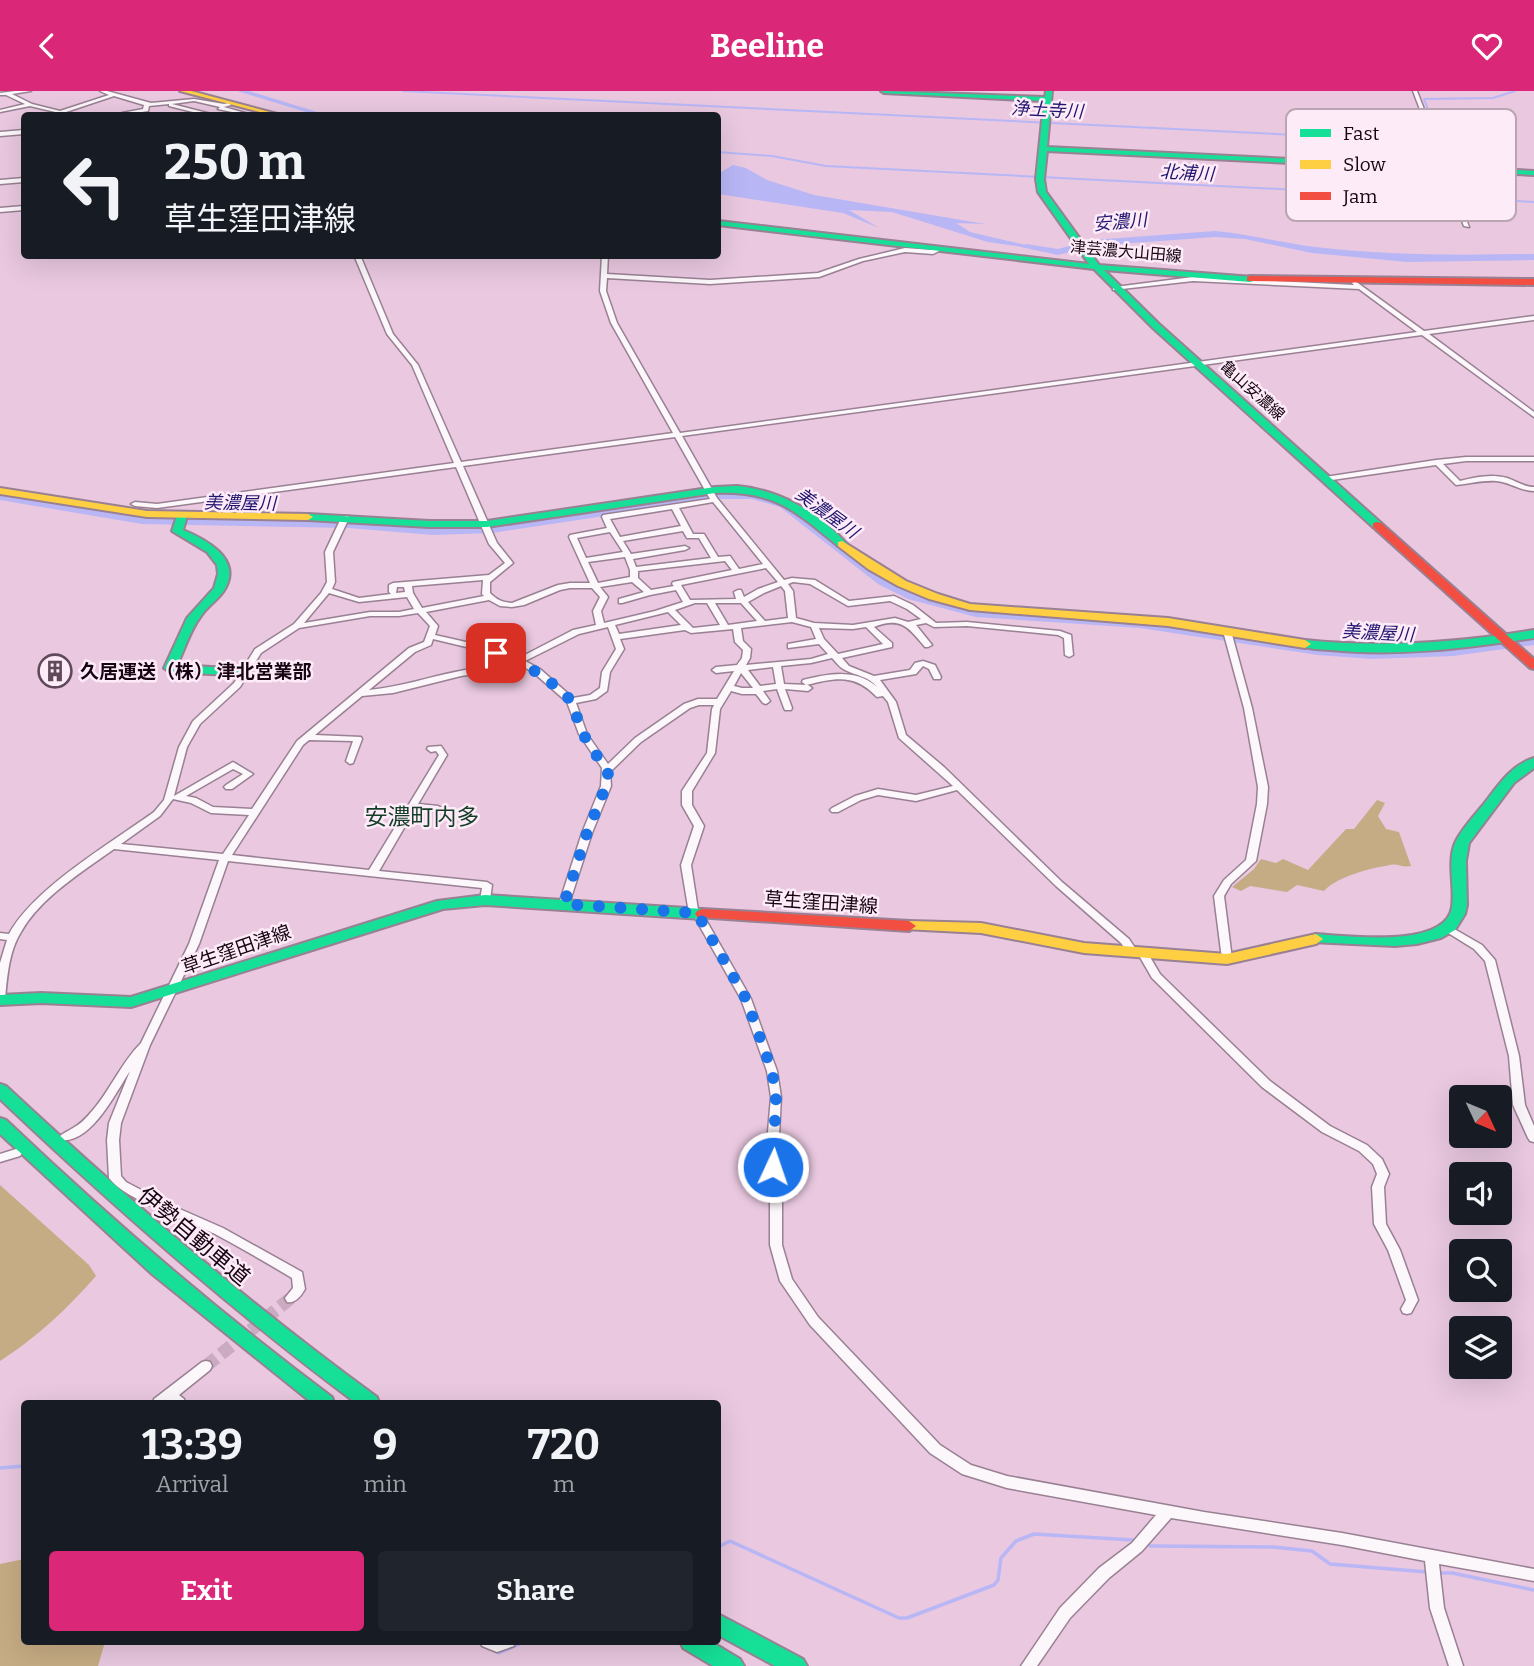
<!DOCTYPE html>
<html lang="en">
<head>
<meta charset="utf-8">
<style>
  :root { --surface:#171b24; --page:#20242c; --text:#f1f3f6; --muted:#9ea1a6; --accent:#db2777 }
  body { margin:0; font-family:Bitter,"Noto Sans JP",serif; background:var(--page); color:var(--text); height:100vh; display:flex; flex-direction:column; font-size:26px; white-space:nowrap }
  * { box-sizing:border-box; margin:0 }
  p { font-size:23px; color:var(--muted) }
  .icon { flex:none; width:38px; height:38px; fill:none; stroke:currentColor; stroke-width:2; stroke-linecap:round; stroke-linejoin:round }
  .map { position:relative; flex:1; overflow:hidden }
  .panel { position:absolute; left:21px; top:1309px; width:700px; height:245px; display:flex; flex-direction:column; background:var(--surface); border-radius:7px; box-shadow:0 7px 28px #0002 }
  .panel>* { flex:none }
  .guide { position:absolute; left:21px; top:21px; width:700px; height:147px; border-radius:7px; box-shadow:0 7px 28px #0002; background:#171b24; color:var(--text); overflow:hidden }
  .needle { width:46px; rotate:134deg }
  .buttons { position:absolute; left:1449px; top:994px; display:grid; gap:14px }
  .buttons a { display:grid; place-items:center; width:63px; height:63px; border-radius:7px; background:var(--surface); box-shadow:0 7px 28px #0002; font-size:35px }
  .pin { position:absolute; display:grid; place-items:center; width:60px; height:60px; color:#fff; margin:-30px; border-radius:14px; box-shadow:0 4px 10px #0006 }
  .me { position:absolute; width:77px; margin:-38px; rotate:3deg; stroke-linejoin:round; filter:drop-shadow(0 0 5px #0008) }
  .turn { display:flex; align-items:center; gap:24px; height:147px; padding:0 28px; font-size:32px }
  .turn .icon { width:91px; height:91px; stroke-width:2.5 }
  .turn b { display:block; font-size:49px; line-height:60px }
  .eta { display:flex; justify-content:space-evenly; align-items:center; height:119px; text-align:center }
  .eta b { font-size:42px; font-weight:700; line-height:49px }
  .cta { display:flex; gap:14px; margin-top:auto; padding:14px 28px }
  .cta a { flex:1; height:80px; border-radius:7px; background:var(--accent); color:#fff; font-size:28px; font-weight:700; line-height:80px; text-align:center }
  .cta a+a { background:var(--page); color:var(--text) }
  header { display:flex; justify-content:space-between; align-items:center; height:91px; padding:0 28px; background:var(--accent); color:#fff; font-size:32px; font-weight:700 }
  .map>svg:first-child { display:block }
</style>
</head>
<body>
<header><svg class="icon" aria-label="back" viewBox="0 0 24 24"><path d="M15 5l-7 7 7 7"/></svg>Beeline<svg class="icon" aria-label="heart" viewBox="0 0 24 24"><path d="M12 20l-8-8c-3-5 5-10 8-4 3-6 11-1 8 4z"/></svg></header>
<div class="map">
<svg width="1534" height="1575" viewBox="0 0 1534 1575">
  <rect width="100%" height="100%" fill="#e9c8e0"/>
  <!-- forest -->
  <g fill="#c6ac84">
    <path d="M1377,709l8,3 -7,13 8,13 13,3 12,34c-9,2 -13,-3 -21,-1 -19,3 -54,12 -66,26l-27,-6 -10,7 -37,-6 -9,5 -9,-4 22,-18 7,-10 15,4 7,-4 25,11 38,-41h8z"/>
    <path d="M0,1094l89,80 7,11c-28,32 -60,62 -96,85z"/>
    <path d="M24,1468v82l81,1 -7,24h-98v-102z"/>
  </g>
  <!-- water -->
  <path fill="#b9b6f6" d="M733,74l13,3 21,12 47,15 171,29 -29,-1 14,9 81,19 -63,-9 -96,-30 -43,-2 30,18 -36,-15 -125,-19v-20z"/>
  <g fill="none" stroke-linecap="round" stroke-linejoin="round">
    <!-- stream-far1 -->
    <g stroke="#b9b6f6" stroke-width="2">
      <path d="M403,0l1036,51"/>
      <path d="M718,61l54,4 54,10 708,36"/>
      <path d="M1461,107l-37,-99 69,-1 22,-7"/>
    </g>
    <!-- stream -->
    <g stroke="#b9b6f6" stroke-width="3.5">
      <path d="M0,1377l24,-2"/>
      <path d="M1150,1455l123,1 39,4 18,13 97,8"/>
      <path d="M718,1456l12,-6 169,77h8l87,-33 4,-5 3,-22 15,-17 18,-7 99,6"/>
      <path d="M1438,1482h14l82,17"/>
      <path d="M475,1550l24,12 27,-12"/>
    </g>
    <!-- river -->
    <g fill="#b9b6f6" fill-rule="evenodd">
      <path d="M237,0h12l78,24h-11z"/>
      <path d="M1215,140c34,3 66,12 100,16 75,9 144,8 219,7v6l-127,2 -95,-9 -67,-14 -30,-2 -123,9 -34,9 -37,-8 5,-3 32,5 34,-9z"/>
      <path d="M718,400h34l36,10 100,77 29,15 59,16 164,11 178,27 54,4 81,-3 81,-11v8l-81,11 -81,3 -54,-4 -178,-27 -164,-11 -68,-18 -30,-15 -98,-77 -28,-8h-34l-226,34 -59,2 -84,-7 -207,-4 -142,-24v-8l142,24 207,4 84,7 59,-2z"/>
    </g>
    <!-- street-tunnel -->
    <path stroke="#caabc1" stroke-width="13" stroke-dasharray="13 6" stroke-linecap="butt" d="M206,1275l85,-68"/>
    <defs>
      <g id="street">
        <path d="M15,0h16l-19,3 20,10 28,7 49,-16 -9,-4h7l44,12 43,-4 30,5 5,-1 2,2 -7,2 28,8h-6l-28,-6 2,-2 -26,-6 -22,3 39,10v1h-6l-36,-9v-2l-20,2 -1,5 -24,4 -2,-2 21,-4 1,-4 -30,-9 -48,16 8,2v1h-6l-38,-9 -30,6v-2l25,-6 -19,-9h-6v-2z"/>
        <path d="M1413,0h4l52,136 -5,-1z"/>
        <path d="M24,39v4l-24,2v-4z"/>
        <path d="M24,87v4l-24,2v-4z"/>
        <path d="M24,115v4l-24,2v-4z"/>
        <path d="M905,157l27,2 6,-2 3,2 -8,4 -28,-2 -42,9 -44,16 -109,7 -103,-6 -1,13 11,32 63,110 737,-101 -58,-43 -166,-8 -80,9v-2l2,-1 78,-10 161,8 -2,-2 3,-2 69,50 110,-15v4l-105,14 105,78v5l-112,-82 -740,101 35,62 67,82 8,-2 23,2 34,21 45,-5 19,9 23,18 31,-1 93,9 11,4 2,20 -4,2 -4,-2 -1,-17 -6,-3 -91,-9 -33,1 -8,-4 -10,2 16,20 -4,2h-3c-16,-19 -24,-31 -51,-20l18,16v4l-50,11 7,8 25,10 36,-6 5,-7 8,-2 12,4 6,12 -1,2h-6l-5,-10 -6,-3 -7,8 -36,6 16,22 10,33 38,32 118,115 67,57 8,12 -1,2h-8l-7,-10 -65,-57 -99,-96 -41,11 -38,-6 -17,5 -23,12h-6l-2,-2 2,-2 23,-12 23,-7 38,6 37,-9 -54,-48 -11,-36 -5,-6 -6,1c-23,-24 -41,-19 -71,-12l-4,-3 1,-2c26,-6 52,-12 74,7 -9,-11 -20,-11 -32,-17 -5,-2 -9,-8 -13,-12l-21,5 -30,3 3,18 24,1 4,3 -4,3 -23,-2 7,19 -1,2h-6l-1,-2 -7,-19 -14,2 7,10 -4,3 -3,-1 -7,-9h-14l-11,-3 -11,18 -5,44 -23,38v14l12,21 -13,39 7,45 4,3 49,86 26,72 4,26 -3,58 4,34v56l10,34 26,38 122,128 31,20 36,11 197,36 138,21 192,36v12l-95,-17 5,44 19,58h-14l-19,-58 -5,-47 -83,-16 -171,-27 -29,33 -33,27 -39,40 -33,48h-16l39,-58 39,-40 33,-25 24,-28 -149,-27 -45,-14 -32,-21 -120,-128 -30,-44 -10,-36v-56l-4,-34 5,-58 -4,-26 -26,-72 -47,-83 -5,-3 -8,-48 13,-39 -12,-21v-14l25,-38 5,-44 2,-4h-15l-9,3 -49,34 -31,30 1,14 -19,47 -23,71 -5,3 -5,-3 23,-71 19,-47 1,-18 -23,-34 -12,-32 -33,-29 -15,-9 -12,5 -46,7 -68,17 -31,3 -47,39 46,2 1,2 -9,24 -3,1 -4,-3 7,-20 -44,-1 -6,5 -71,110 137,15 70,-115 -3,-4 -5,1 -4,-3 1,-2 13,-1 6,9 -29,49 20,2 5,3 -5,3 -23,-3 -36,62 108,11 5,3 -2,15 -5,3 -5,-3 2,-12 -254,-27 -29,83 -49,101 -29,78 -2,17 2,36 5,6 40,21 57,25 79,44 3,17c-4,7 -10,15 -18,13l-2,-4 8,-10 -1,-10c-25,-15 -51,-30 -77,-44 -26,-13 -90,-34 -106,-56l-2,-38 2,-17 21,-52c-14,21 -39,73 -69,69l-2,-3c4,-4 8,-5 14,-9 8,-4 14,-11 20,-18 18,-21 28,-47 48,-67l48,-99 30,-84 -105,-11c-31,22 -74,49 -93,83 -12,19 -14,45 -16,68l-1,3 -4,1v-41l7,-23 -7,-1v-6l9,1c25,-46 102,-91 145,-122l10,-12 15,-53 14,-26 41,-38 21,-34 39,-25 27,-31 6,-11 -2,-30 17,-36h6l1,2 -16,34 2,30 -3,7 27,9 32,-4 -2,-2v-7l4,-2 96,-8 16,-12 -16,-19 -33,-77 -299,41 -22,-2 -4,-2 4,-2 22,2 297,-41 -42,-98 -25,-31 -33,-79h6l33,79 25,31 43,97 212,-29 -62,-110 -11,-32 2,-36h6l-1,19 103,6 108,-7 41,-14zM675,346l35,62 -107,16 -1,2 5,11 -37,7 -1,2 21,46h-20l-12,2 -46,18c-10,-1 -15,-3 -22,-10v-11l23,-19 -16,-20 -34,-77zM713,411l50,62 -24,5 -9,-13 -12,1 -14,-23h-11l-14,-26zM672,418l9,17 -61,11 -10,-18zM683,440l4,7h12l12,20 -75,9 -3,-8 52,-9 4,-2 -4,-2 -54,8 -8,-13zM610,441l13,20 -37,6 -9,-20zM625,466l5,13v7l-32,6 -10,-21zM725,470l7,9 -59,12 -1,2 2,2 -23,4 -13,-12v-7zM766,477l12,14 -20,7 -14,8 -3,-7h-3l-4,2 2,7 -46,1 -9,-15zM483,489l-1,14 2,2 -62,12 -9,-15 -1,-7zM632,491l12,10 -25,7v4h3l28,-8 26,-5 7,12 -28,9 -51,12 -3,-12 7,-14 -8,-10zM793,491l17,2 38,22 42,-5 17,8 14,10 -13,3 -13,-4 -42,7 -39,-2 -18,-5 -3,-27 -5,-7zM781,495l4,5 3,27 -23,3 -17,-19 16,-9zM397,496h7l1,5 -9,1zM570,497h22l8,9 -7,14 3,14 -23,5 -54,28 -9,-6 -75,-17 3,-9 -12,-14 63,-12 11,6 12,1 12,-2 36,-15zM329,502l30,9 48,-5 7,12 -15,3h-29l-66,11zM695,512h12l13,22 -27,3 -18,-18zM715,512h26l16,18 -29,4zM668,521l13,13 -62,9 -4,-9zM418,522l12,13 -6,16 -15,6 -112,93 -45,68 -39,-2 -17,-9 -10,-2 47,-27 10,5 -17,11 -2,2 2,2h6l21,-15 -20,-12 -59,34 13,-49 13,-23 40,-37 21,-34 38,-25 71,-12h29zM792,531l19,5 5,12 -28,5v4l31,-4 9,10 -17,5 -65,6 4,-7 1,-9 -8,-8 -2,-13zM608,536l8,22 -14,23 -2,16 -10,7 -17,3 -33,-29 -15,-8 54,-27zM866,536l17,17 -45,10 -14,-15 -5,-11 34,1zM733,538l2,13 8,8 -1,8 -5,7 -21,2 -4,3 4,3 18,-2 -17,28h-19l-14,5 -49,34 -27,26 -21,-30 -11,-31 20,-4 11,-8 3,-19 14,-23 -4,-10 65,-9 6,3zM433,548l71,17 9,5c-16,8 -36,6 -53,10 -31,6 -60,16 -91,19l46,-38 16,-7zM773,576l3,17 -16,2 -12,-16zM741,582l12,15h-11l-8,-2zM173,708l18,4 20,10 38,2 -26,39 -102,-10 39,-28z"/>
        <path d="M1466,366h68v4h-68l-23,3 17,17c16,-4 31,-7 47,-3 9,3 17,9 27,9v4c-14,0 -24,-9 -38,-10 -14,-1 -27,3 -40,4l-20,-20 -111,16 -4,-2 4,-2 111,-17z"/>
        <path d="M1224,538h6l1,2 21,77 16,79 -1,17 -11,57 -25,23 -7,12 8,63 -5,3 -5,-3 -8,-63 10,-16 22,-20 11,-56 1,-17 -14,-79 -21,-77z"/>
        <path d="M1449,835l33,19 13,15 24,96 6,49 9,21v16l-4,-1 -2,-3 -15,-33 -4,-49 -24,-95 -11,-12 -29,-18 -1,-2z"/>
        <path d="M1142,858l4,1 14,24 110,107 60,45 37,19 15,14 7,15 -5,13 2,37 14,26 18,50 -7,13 -4,1 -4,-1 -2,-4 5,-9 -18,-50 -14,-26 -2,-37 5,-13 -4,-10 -14,-13 -37,-19 -60,-45 -110,-109 -15,-26z"/>
        <path d="M16,1058l4,1 2,3 -2,3 -20,6v-8z"/>
        <path d="M206,1270l4,1 2,4 -2,4 -31,25 5,4 1,4h-32l1,-4 48,-37z"/>
        <path d="M480,1550h36l-2,5 -17,6 -15,-6z"/>
      </g>
      <g id="fast">
        <path d="M881,0l164,6 1,-6h6l-5,56 487,24v4l-487,-24 -3,28 2,13 53,73 154,12v4l-3,1 -146,-12 55,54 222,199v4h-8l-220,-199 -59,-59 -376,-44v-4l371,43 -51,-72 -2,-13 8,-78 -160,-8z"/>
        <path d="M737,395c43,4 81,26 110,58l-5,3 -4,-1c-44,-36 -63,-55 -123,-53l-228,34h-58l-121,-7 -5,-3 5,-3 121,7h58l228,-34z"/>
        <path d="M182,422l5,3 -4,14c22,9 58,28 43,57 -6,12 -18,18 -25,29 -11,14 -16,33 -24,49l69,4 4,1 2,3 -2,3 -80,-4 -6,-4 23,-50 27,-30 4,-14 -1,-9 -10,-13 -35,-21 5,-15z"/>
        <path d="M1534,539v8c-67,10 -136,19 -204,12 -10,-1 -23,0 -31,-6l6,-4c77,8 152,3 229,-10z"/>
        <path d="M1534,667v10l-20,15 -45,60 -3,18 1,44 -2,9 -10,16 -14,8 -24,6 -22,2 -84,-4 -2,-3 2,-3 5,-2c31,2 130,15 136,-27 3,-20 -5,-45 3,-64 7,-15 22,-30 32,-43 12,-16 26,-36 47,-42z"/>
        <path d="M485,804l217,14 7,5 -7,5 -217,-14 -42,4 -312,98 -90,-4 -41,2v-10l41,-2 90,4 306,-96z"/>
        <path d="M0,993l6,2c118,110 240,216 371,311l2,6h-23c-125,-93 -242,-196 -356,-304z"/>
        <path d="M0,1027l6,2c103,98 211,191 326,277l2,6h-22l-160,-129 -152,-140z"/>
        <path d="M718,1523l85,45 4,7h-32l-57,-31z"/>
        <path d="M680,1550h30l30,18 4,7h-31l-30,-18z"/>
      </g>
      <g id="slow">
        <path d="M180,0h11l90,24h-10z"/>
        <path d="M0,397l147,23 161,3 5,3 -5,3 -161,-3 -147,-23z"/>
        <path d="M842,450l64,40 32,13 32,10 198,14 137,22 6,4 -6,4 -137,-22 -198,-16 -41,-11 -31,-13 -30,-17 -30,-23v-4z"/>
        <path d="M909,830l72,2 103,20 143,11 89,-20 7,5 -7,5 -89,20 -143,-11 -103,-20 -77,-4 -2,-3 2,-3z"/>
      </g>
      <g id="jam">
        <path d="M1250,185l284,3v6l-287,-4v-4z"/>
        <path d="M1377,431l4,1 153,136v10l-4,-1 -157,-141v-4z"/>
        <path d="M702,818l207,12 7,5 -7,5 -212,-14 -2,-3 2,-3z"/>
      </g>
    </defs>
    <!-- street casing -->
    <use href="#street" stroke="#998093" stroke-width="3"/>
    <!-- fast casing -->
    <use href="#fast" stroke="#998093" stroke-width="4"/>
    <!-- slow casing -->
    <use href="#slow" stroke="#998093" stroke-width="4"/>
    <!-- jam casing -->
    <use href="#jam" stroke="#998093" stroke-width="4"/>
    <!-- street -->
    <use href="#street" fill="#fcf7fa" fill-rule="evenodd"/>
    <!-- fast -->
    <use href="#fast" fill="#16e098" fill-rule="evenodd"/>
    <!-- slow -->
    <use href="#slow" fill="#ffcf43" fill-rule="evenodd"/>
    <!-- jam -->
    <use href="#jam" fill="#f24e42" fill-rule="evenodd"/>
  </g>
  <g fill="none" stroke-linecap="round" stroke-linejoin="round">
    <!-- route -->
    <path stroke="#1a73e8" stroke-width="12" stroke-dasharray="0 21.6" d="M496,562l22,6 43,31 10,11 12,33 25,39 -2,13 -19,47 -23,71 133,9 49,86 26,72 4,26 -3,70"/>
  </g>
  <!-- icons -->
  <defs>
    <symbol id="building-ring" viewBox="-11 -11 22 22"><circle r="9.5" fill="#feebf8" stroke="#60495b" stroke-width="1.5"/><path d="M-4-6H4V6H1V3H-1V6H-4ZM-2.5-4.3h1.7v1.8h-1.7ZM.8-4.3h1.7v1.8H.8ZM-2.5-1h1.7V.8h-1.7ZM.8-1h1.7V.8H.8Z" fill="#60495b"/></symbol>
  </defs>
  <g fill-rule="evenodd">
    <use href="#building-ring" x="36" y="561" width="38" height="38"/>
  </g>
  <g text-anchor="middle" stroke-width="5" stroke-linejoin="round" paint-order="stroke">
    <!-- far-street labels -->
    <g font-size="16" fill="#170513" stroke="#feebf8">
      <text transform="translate(1126 160) rotate(5)" y="6">津芸濃大山田線</text>
      <text transform="translate(1253 299) rotate(42)" y="6">亀山安濃線</text>
    </g>
    <!-- far-water labels -->
    <g font-size="18" font-style="italic" fill="#20156f" stroke="#feebf8">
      <text transform="translate(1047 19) rotate(3)" y="6">浄土寺川</text>
      <text transform="translate(1187 82) rotate(3)" y="6">北浦川</text>
      <text transform="translate(1120 131) rotate(-5)" y="6">安濃川</text>
      <text transform="translate(240 412) rotate(1)" y="6">美濃屋川</text>
      <text transform="translate(827 422) rotate(36)" y="6">美濃屋川</text>
      <text transform="translate(1378 542) rotate(3)" y="6">美濃屋川</text>
    </g>
    <!-- poi labels -->
    <g font-size="19" font-weight="bold" fill="#170513" stroke="#feebf8" text-anchor="start">
      <text x="80" y="587">久居運送（株） 津北営業部</text>
    </g>
    <!-- street labels -->
    <g font-size="19" fill="#170513" stroke="#feebf8">
      <text transform="translate(821 811) rotate(4)" y="7">草生窪田津線</text>
      <text transform="translate(236 858) rotate(-19)" y="7">草生窪田津線</text>
    </g>
    <!-- quarter labels -->
    <g font-size="23" fill="#153e28" stroke="#feebf8">
      <text x="422" y="734">安濃町内多</text>
    </g>
    <!-- near-street labels -->
    <g font-size="23" fill="#170513" stroke="#feebf8">
      <text transform="translate(194 1145) rotate(40)" y="8">伊勢自動車道</text>
    </g>
  </g>
  <!-- legend -->
  <rect x="1286" y="18" width="230" height="112" rx="10" fill="#feebf8" stroke="#b9a6b3" stroke-width="2"/>
  <rect x="1300" y="38" width="31" height="8" fill="#16e098"/>
  <rect x="1300" y="69" width="31" height="9" fill="#ffcf43"/>
  <rect x="1300" y="101" width="31" height="8" fill="#f24e42"/>
  <g font-size="19" fill="#170513">
    <text x="1343" y="49">Fast</text>
    <text x="1343" y="80">Slow</text>
    <text x="1343" y="112">Jam</text>
  </g>
</svg>
<div class="buttons">
<a><svg class="needle" viewBox="-14 -14 28 28"><path d="M0-13l5 13h-10z" fill="#e53935"/><path d="M0 13l5-13h-10z" fill="#9ea1a6"/></svg></a>
<a><svg class="icon" aria-label="sound" viewBox="0 0 24 24"><path d="M4 9h4l5-4v14l-5-4H4zM17 9q2 3 0 6"/></svg></a>
<a><svg class="icon" aria-label="search" viewBox="0 0 24 24"><circle cx="10" cy="10" r="6"/><path d="M15 15l6 6"/></svg></a>
<a><svg class="icon" aria-label="layers" viewBox="0 0 24 24"><path d="M12 4l9 5-9 5-9-5zM3 14l9 5 9-5"/></svg></a>
</div>
<div class="pin" style="left:496px;top:562px;background:#d93025"><svg class="icon" aria-label="arrive" viewBox="0 0 24 24"><path d="M6 21V4h12l-3 4 3 4H6"/></svg></div>
<svg class="me" style="left:773px;top:1076px" viewBox="-20 -20 40 40"><circle r="17" fill="#1a73e8" stroke="#fff" stroke-width="3"/><path d="M0-11L8 9 0 5-8 9z" fill="#fff"/></svg>
<div class="guide">
<div class="turn"><svg class="icon" aria-label="left" viewBox="0 0 24 24"><path d="M17 20v-9H6M10 6l-5 5 5 5"/></svg><div><b>250 m</b>草生窪田津線</div></div>
</div>
<section class="panel">
<div class="eta">
<div><b>13:39</b><p>Arrival</p></div>
<div><b>9</b><p>min</p></div>
<div><b>720</b><p>m</p></div>
</div>
<div class="cta"><a>Exit</a><a>Share</a></div>
</section>
</div>
</body>
</html>
